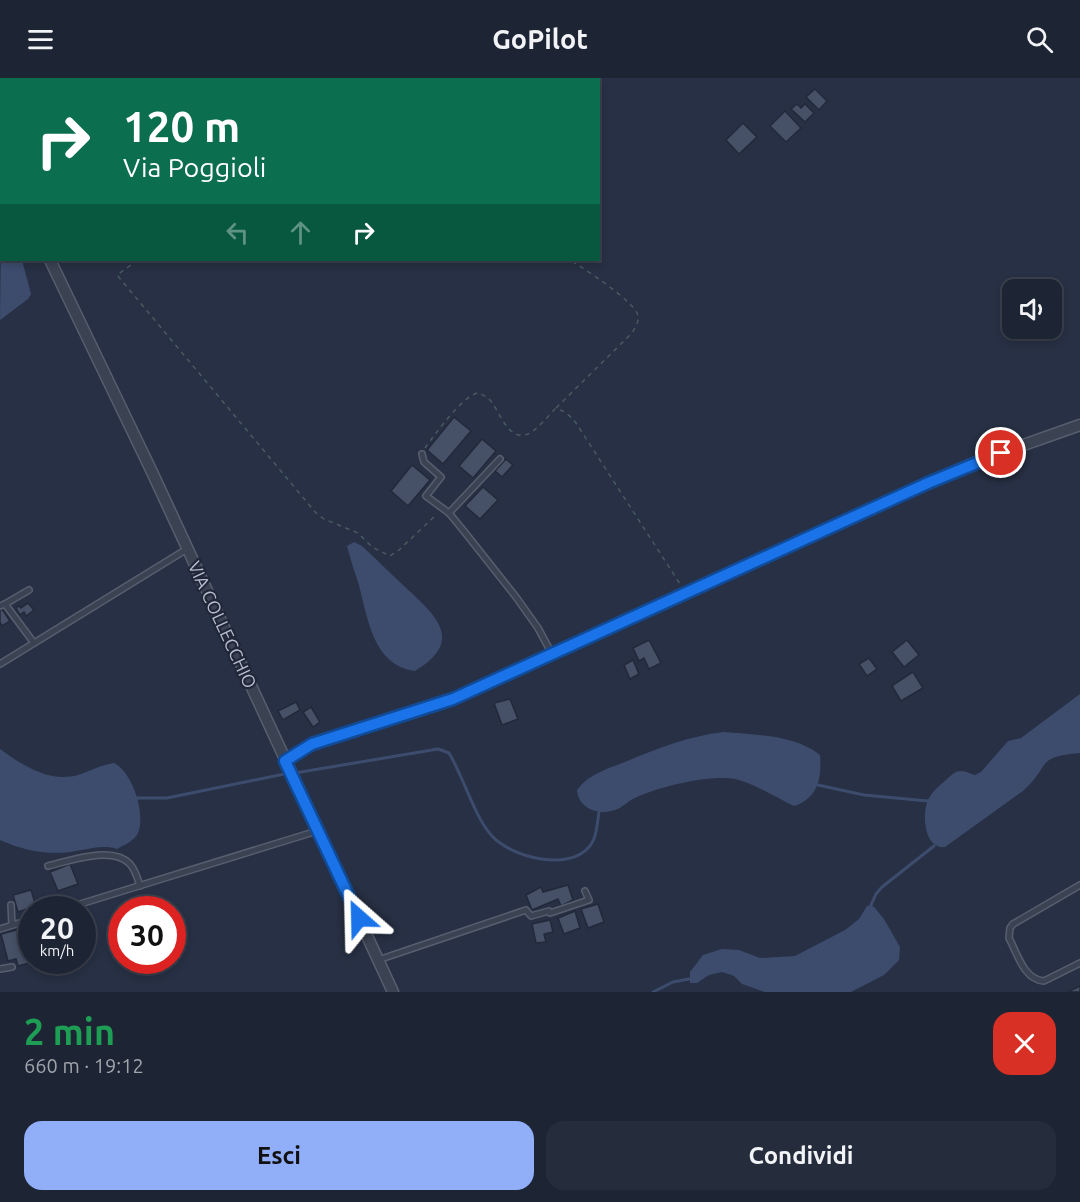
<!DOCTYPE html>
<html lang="it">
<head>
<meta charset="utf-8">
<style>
  :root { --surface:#1d2433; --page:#252c3b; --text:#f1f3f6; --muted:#a0a4ac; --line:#3b414e; --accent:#91aef9 }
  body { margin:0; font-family:Ubuntu,sans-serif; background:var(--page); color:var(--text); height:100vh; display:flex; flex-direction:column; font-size:22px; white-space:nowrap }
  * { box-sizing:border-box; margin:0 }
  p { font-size:20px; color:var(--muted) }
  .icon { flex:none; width:33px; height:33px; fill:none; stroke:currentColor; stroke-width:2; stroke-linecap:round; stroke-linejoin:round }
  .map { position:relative; height:914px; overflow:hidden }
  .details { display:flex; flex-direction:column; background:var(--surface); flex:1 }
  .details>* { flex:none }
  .hud { position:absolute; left:0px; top:0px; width:600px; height:183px; box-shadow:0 3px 9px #0003,0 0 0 2px var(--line); background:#0b6e4f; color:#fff; overflow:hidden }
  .fabs { position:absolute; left:1002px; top:201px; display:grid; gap:12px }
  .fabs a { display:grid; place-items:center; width:60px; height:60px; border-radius:12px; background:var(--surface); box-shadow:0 3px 9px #0003,0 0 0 2px var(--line); font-size:30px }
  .speed { position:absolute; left:18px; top:818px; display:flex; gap:12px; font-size:30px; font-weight:700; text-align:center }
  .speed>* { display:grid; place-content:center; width:78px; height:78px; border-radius:50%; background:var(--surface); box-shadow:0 3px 9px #0003,0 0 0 2px var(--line); line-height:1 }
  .speed small { font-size:15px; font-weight:400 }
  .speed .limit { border:9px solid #d22; background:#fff; color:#111 }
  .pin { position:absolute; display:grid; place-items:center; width:51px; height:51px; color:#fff; margin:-26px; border:3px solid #fff; border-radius:50%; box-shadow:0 2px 6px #0007 }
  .me { position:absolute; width:66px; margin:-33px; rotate:335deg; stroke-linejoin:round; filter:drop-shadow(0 0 4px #0008) }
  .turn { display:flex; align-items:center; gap:21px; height:126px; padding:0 24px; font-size:27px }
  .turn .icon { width:78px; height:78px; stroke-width:2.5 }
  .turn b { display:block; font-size:42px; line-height:51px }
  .lanes { display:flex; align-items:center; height:57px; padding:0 24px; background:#0003; justify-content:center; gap:30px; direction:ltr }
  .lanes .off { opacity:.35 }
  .round { display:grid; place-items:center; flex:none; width:63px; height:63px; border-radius:18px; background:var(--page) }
  .head { display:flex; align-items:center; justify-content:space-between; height:102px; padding:0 24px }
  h1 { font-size:36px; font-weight:700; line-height:45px; color:#1e9e55 }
  .primary-button { display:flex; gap:12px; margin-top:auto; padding:12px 24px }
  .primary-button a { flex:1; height:69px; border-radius:18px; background:var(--accent); color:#111; font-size:24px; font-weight:700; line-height:69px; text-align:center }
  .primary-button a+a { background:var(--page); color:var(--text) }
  header { display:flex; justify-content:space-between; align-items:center; height:78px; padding:0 24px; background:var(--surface); font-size:27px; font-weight:700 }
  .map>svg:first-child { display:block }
</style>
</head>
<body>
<header><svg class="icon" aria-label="menu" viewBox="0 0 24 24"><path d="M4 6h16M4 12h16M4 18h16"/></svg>GoPilot<svg class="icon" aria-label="search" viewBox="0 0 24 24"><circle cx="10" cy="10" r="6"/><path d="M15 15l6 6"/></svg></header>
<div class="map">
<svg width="1080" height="914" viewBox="0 0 1080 914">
  <rect width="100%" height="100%" fill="#273044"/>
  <!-- water -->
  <g fill="#3d4c6d">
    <path d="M1,157l1,25h20l9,34 -3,5 -28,21z"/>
    <path d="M354,464l8,4c14,13 27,26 41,39 31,29 64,55 12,86 -43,-6 -47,-54 -57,-89 -4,-12 -8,-24 -11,-36z"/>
    <path d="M1080,616v59c-46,4 -28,12 -57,38l-78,56c-21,3 -24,-35 -16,-49 4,-7 11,-13 17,-18 4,-4 9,-9 15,-9 5,0 10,3 14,4l6,-3 27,-31 13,-3z"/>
    <path d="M724,654c32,3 71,3 96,23 2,23 -2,43 -26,51 -18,-9 -39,-22 -59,-27 -25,-5 -78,8 -100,19 -7,3 -13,10 -20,12 -17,6 -37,-2 -38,-20 12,-16 30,-21 48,-28 33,-14 64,-26 99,-30z"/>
    <path d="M0,671c22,16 49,34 78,26 12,-4 23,-10 36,-12 19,9 33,54 23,72 -5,7 -13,10 -20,14 -15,-5 -31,1 -47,3 -24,3 -48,-2 -70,-12z"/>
    <path d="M871,827l4,3 9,11 16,28 -1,13 -15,15 -33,17h-86l-23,-8 -8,-8 -12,-4 -13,3 -12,8h-7v-11l13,-17 19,-6 17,1 21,8 35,-2 50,-26 14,-11 8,-13z"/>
  </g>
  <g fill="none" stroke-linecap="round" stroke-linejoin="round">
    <!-- stream -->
    <g stroke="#3d4c6d" stroke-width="3">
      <path d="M295,695l143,-24 11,4c15,25 25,63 43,83 19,21 76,36 97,11 8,-9 8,-23 10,-35"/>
      <path d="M818,707l46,10 64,6"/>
      <path d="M137,720h30l122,-25"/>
      <path d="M871,827l5,-11 6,-7 52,-41"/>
      <path d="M653,914l20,-10 16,-3"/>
    </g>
  </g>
  <!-- building -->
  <g fill="#465066" stroke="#22293b" stroke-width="1.5">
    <path d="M815,11l12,12 -8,9 -13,-13z"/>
    <path d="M797,26l4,4 4,-4 9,9 -9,9 -14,-13z"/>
    <path d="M785,33l16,17 -15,14 -16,-16z"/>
    <path d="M743,45l14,14 -18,17 -13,-14z"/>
    <path d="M454,339l17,14 -28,33 -16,-14z"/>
    <path d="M482,361l14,12 -23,27 -14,-12z"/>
    <path d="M506,381l7,6 -11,12 -7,-6z"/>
    <path d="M412,387l18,15 -22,26 -17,-15z"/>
    <path d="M483,409l15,13 -18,19 -15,-13z"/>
    <path d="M28,525l6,7 -8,6 -2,-4 -4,3 -4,-7 3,-2 2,2z"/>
    <path d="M2,531l8,12 -8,5 -2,-4v-11z"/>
    <path d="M649,562l12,23 -12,6 -5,-11 -5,3 -6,-13z"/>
    <path d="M907,562l12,15 -15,12 -12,-15z"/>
    <path d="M869,580l8,11 -10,7 -8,-12z"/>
    <path d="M633,582l6,14 -9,5 -6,-14z"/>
    <path d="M913,594l10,16 -22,13 -9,-15z"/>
    <path d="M510,621l8,20 -16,6 -8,-22z"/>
    <path d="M296,624l4,8 -17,10 -5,-9z"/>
    <path d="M311,629l9,15 -7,5 -10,-15z"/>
    <path d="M70,786l8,20 -20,7 -8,-19z"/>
    <path d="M568,807l5,15 -12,6 -3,-7 -26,11 -6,-15 15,-8 2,5z"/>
    <path d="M31,812l5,16 -18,6 -5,-17z"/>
    <path d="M598,826l6,18 -16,6 -7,-19z"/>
    <path d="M575,833l5,17 -16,6 -6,-16z"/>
    <path d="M550,842l3,12 -9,2 2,8 -10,1 -4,-19z"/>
    <path d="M28,849l4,13v20h5l1,5 -7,2 -1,-4 -12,3 -2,-7 -8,2 -7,-27z"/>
    <path d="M1080,908v6h-12z"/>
  </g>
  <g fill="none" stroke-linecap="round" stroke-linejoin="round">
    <defs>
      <g id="lane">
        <path d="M422,376l2,8 17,15 -15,19 23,17 14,17 53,67 22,31 14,26"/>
        <path d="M449,435l51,-54"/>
        <path d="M5,526l24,-14"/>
        <path d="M0,528l5,-2 29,39"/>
        <path d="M0,586l187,-115"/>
        <path d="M48,788c21,-5 65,-21 82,-2 5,6 8,15 10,22"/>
        <path d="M1080,807l-67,39 -3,4 -1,10c8,15 15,42 35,43l36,-18"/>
        <path d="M11,827l1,20"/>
        <path d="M64,831l253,-78"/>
        <path d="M0,851l32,-10"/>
        <path d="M378,882l148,-50 5,6 18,-5 1,2 39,-13 -4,-9"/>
        <path d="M0,891l12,-2"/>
      </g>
      <g id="street">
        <path d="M0,77l2,3"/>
        <path d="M50,182l102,212 241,520"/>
        <path d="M285,683l27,-17 141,-45 475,-216 53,-23 99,-35"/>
      </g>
    </defs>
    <!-- lane casing -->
    <use href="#lane" stroke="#575e6e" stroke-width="8"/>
    <!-- street casing -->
    <use href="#street" stroke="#575e6e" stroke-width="13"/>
    <!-- path -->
    <g stroke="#475b61" stroke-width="1.5" stroke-dasharray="4.5 4.5" stroke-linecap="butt">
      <path d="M138,182l-21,15 199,238 8,6 34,14 14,14 18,9 9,-6 37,-35"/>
      <path d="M556,330l76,-75c3,-5 7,-11 6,-17 -2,-14 -55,-48 -68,-56"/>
      <path d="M425,370c11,-15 35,-49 52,-55 4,1 9,3 12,6 11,11 18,43 39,35 9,-4 20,-18 27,-25 10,1 14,6 21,14l104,161"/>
    </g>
    <!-- lane -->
    <use href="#lane" stroke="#3b4353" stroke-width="5"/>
    <!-- street -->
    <use href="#street" stroke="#3b4353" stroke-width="10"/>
  </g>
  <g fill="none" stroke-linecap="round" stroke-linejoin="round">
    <defs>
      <path id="route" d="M359,840l-74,-157 27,-17 141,-45 475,-216 73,-30"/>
    </defs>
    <!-- route casing -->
    <use href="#route" stroke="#114b97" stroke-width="15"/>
    <!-- route -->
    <use href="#route" stroke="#1a73e8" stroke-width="10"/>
  </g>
  <g text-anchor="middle" stroke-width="4.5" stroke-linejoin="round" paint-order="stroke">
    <!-- street labels -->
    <g font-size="18" fill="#b9becd" stroke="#202739">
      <text transform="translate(222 547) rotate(65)" y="6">VIA COLLECCHIO</text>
    </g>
  </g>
</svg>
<div class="fabs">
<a><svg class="icon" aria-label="sound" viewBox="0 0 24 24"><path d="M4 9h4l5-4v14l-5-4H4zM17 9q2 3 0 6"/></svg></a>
</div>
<div class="speed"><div>20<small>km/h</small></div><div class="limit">30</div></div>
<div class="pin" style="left:1001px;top:375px;background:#d93025"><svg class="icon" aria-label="arrive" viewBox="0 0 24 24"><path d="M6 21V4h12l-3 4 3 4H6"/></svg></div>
<svg class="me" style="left:359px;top:840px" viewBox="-20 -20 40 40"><path d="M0-17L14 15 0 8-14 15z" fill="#1a73e8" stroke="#fff" stroke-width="4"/></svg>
<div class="hud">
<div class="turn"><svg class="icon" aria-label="right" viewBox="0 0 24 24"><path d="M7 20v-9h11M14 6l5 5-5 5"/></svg><div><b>120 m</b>Via Poggioli</div></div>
<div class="lanes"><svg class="icon off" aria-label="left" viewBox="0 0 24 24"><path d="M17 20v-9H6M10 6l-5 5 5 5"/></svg><svg class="icon off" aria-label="ahead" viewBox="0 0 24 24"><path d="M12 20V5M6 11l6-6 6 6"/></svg><svg class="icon" aria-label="right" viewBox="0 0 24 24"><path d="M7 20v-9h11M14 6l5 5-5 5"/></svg></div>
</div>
</div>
<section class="details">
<div class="head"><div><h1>2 min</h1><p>660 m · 19:12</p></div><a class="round" style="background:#d93025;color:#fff"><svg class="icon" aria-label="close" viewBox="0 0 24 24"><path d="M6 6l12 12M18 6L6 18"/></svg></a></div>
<div class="primary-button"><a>Esci</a><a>Condividi</a></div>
</section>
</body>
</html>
